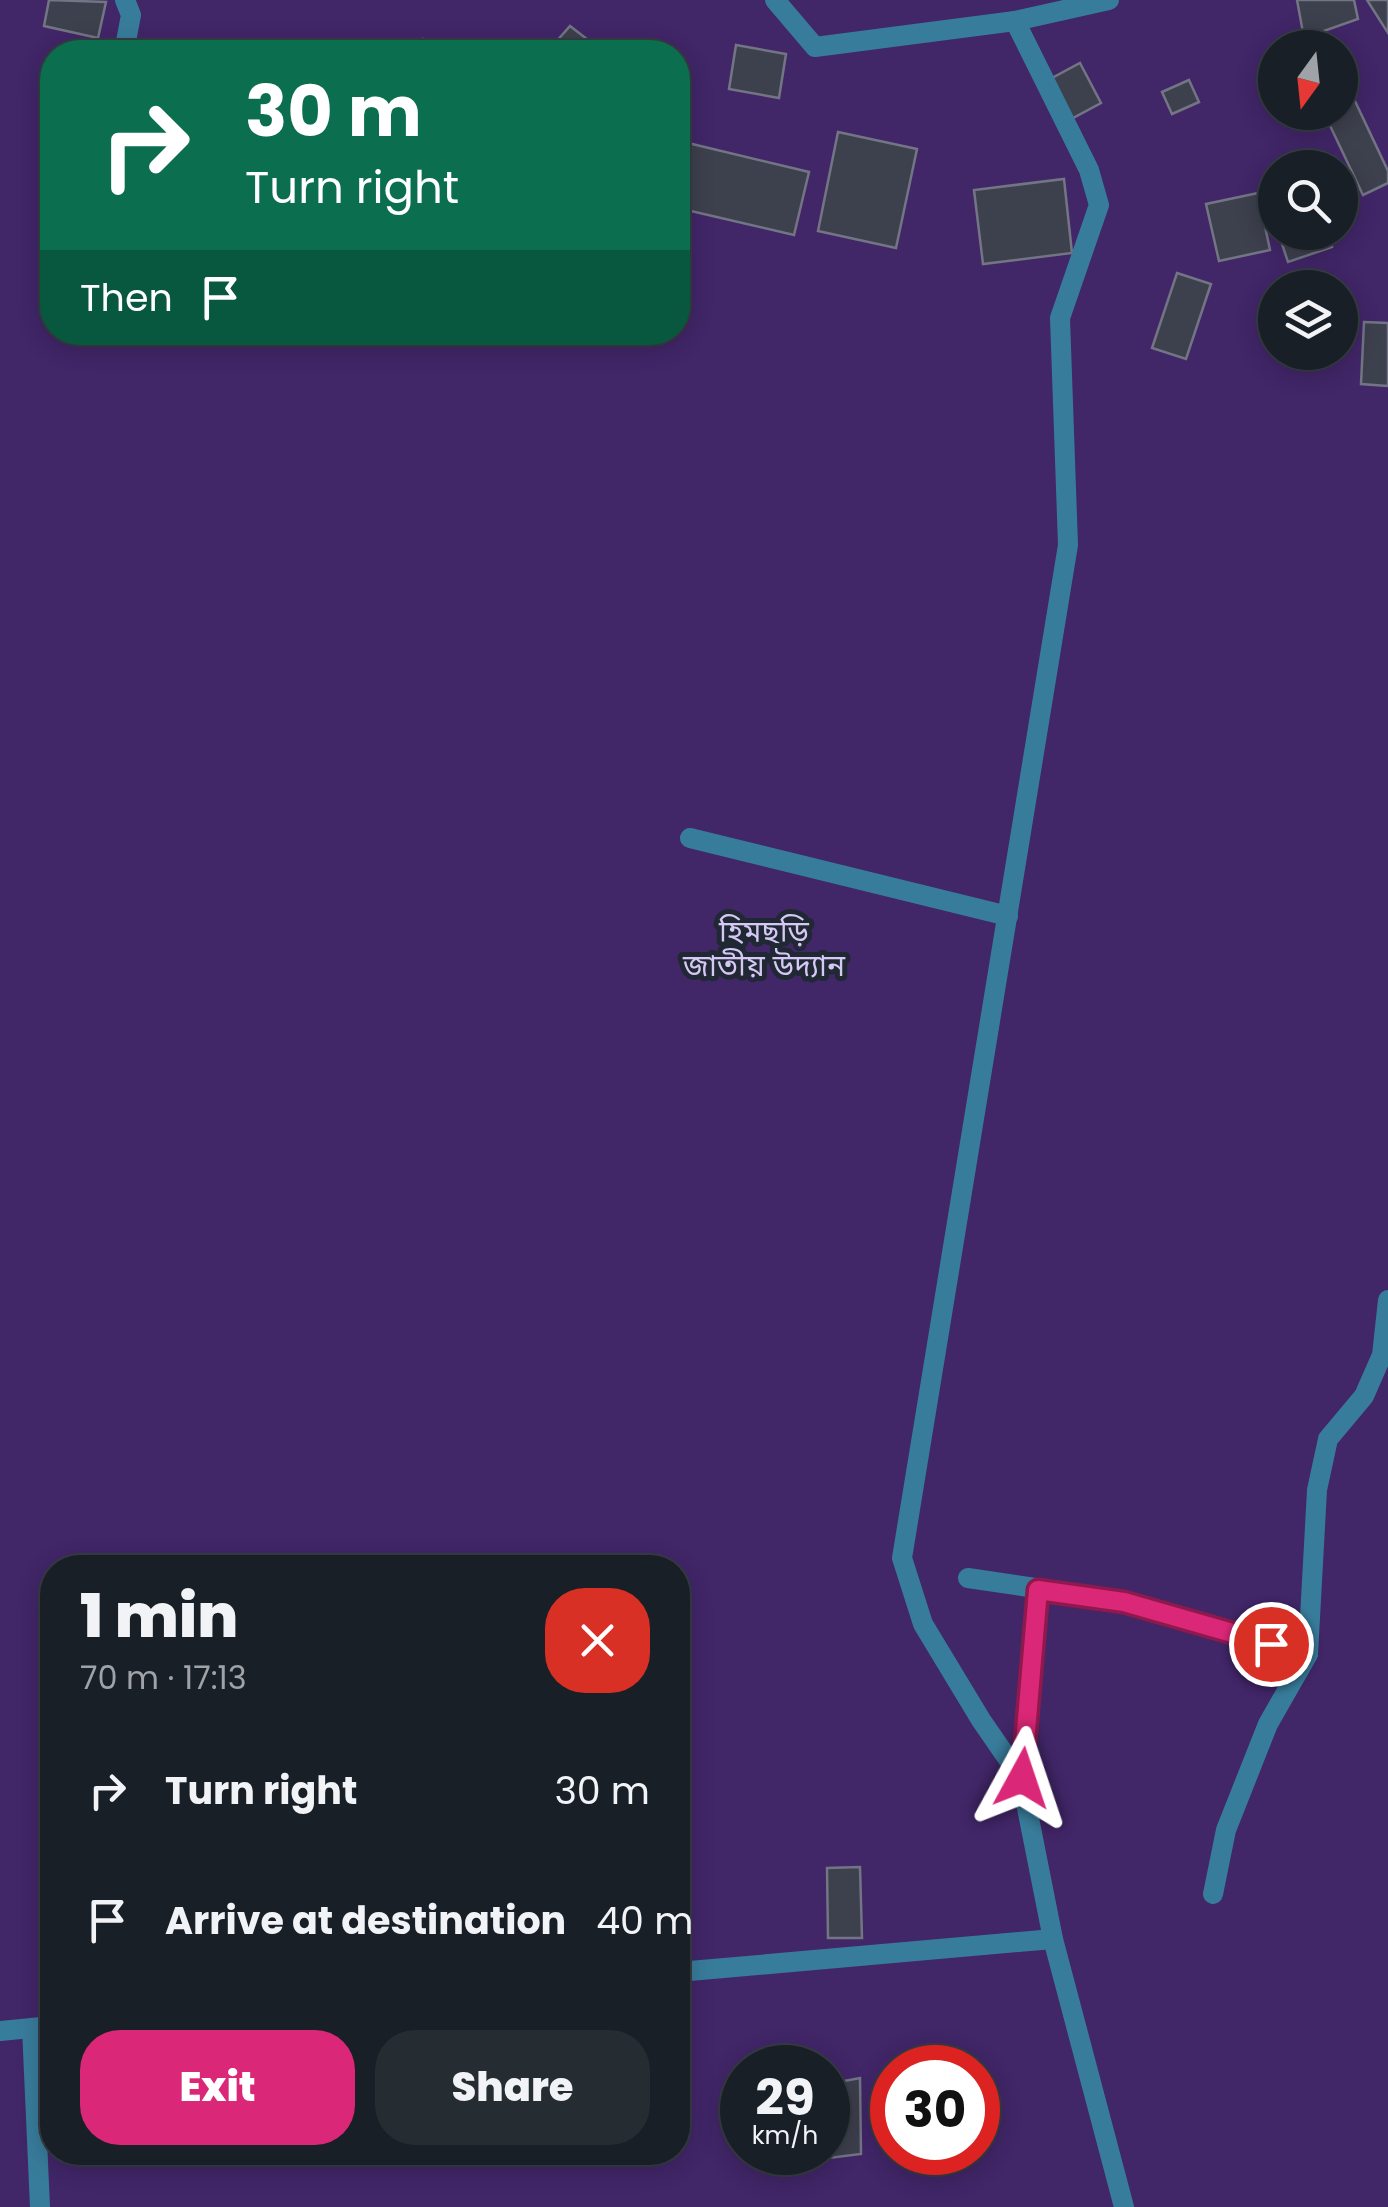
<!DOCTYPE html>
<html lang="en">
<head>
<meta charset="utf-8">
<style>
  :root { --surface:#181f26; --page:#252c32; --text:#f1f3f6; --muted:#9fa2a7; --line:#363d43; --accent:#db2777 }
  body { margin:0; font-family:Poppins,"Noto Sans Bengali",sans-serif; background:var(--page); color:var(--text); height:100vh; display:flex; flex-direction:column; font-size:38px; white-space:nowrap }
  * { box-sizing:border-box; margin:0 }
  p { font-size:32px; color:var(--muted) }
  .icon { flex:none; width:55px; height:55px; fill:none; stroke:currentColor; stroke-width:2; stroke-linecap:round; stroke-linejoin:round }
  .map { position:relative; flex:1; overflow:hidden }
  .drawer { position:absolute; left:40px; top:1555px; width:650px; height:610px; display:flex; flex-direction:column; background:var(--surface); border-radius:40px; box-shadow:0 5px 25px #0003,0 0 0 2px var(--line) }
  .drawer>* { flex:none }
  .banner { position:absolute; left:40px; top:40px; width:650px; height:305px; border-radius:40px; box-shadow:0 5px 25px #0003,0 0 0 2px var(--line); background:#0b6e4f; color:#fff; overflow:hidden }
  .needle { width:65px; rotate:195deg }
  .tools { position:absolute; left:1258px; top:30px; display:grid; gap:20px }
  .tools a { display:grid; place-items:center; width:100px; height:100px; border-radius:50%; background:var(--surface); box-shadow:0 5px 25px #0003,0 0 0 2px var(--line); font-size:50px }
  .speed { position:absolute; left:720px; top:2045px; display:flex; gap:20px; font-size:50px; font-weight:700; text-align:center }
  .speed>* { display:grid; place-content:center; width:130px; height:130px; border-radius:50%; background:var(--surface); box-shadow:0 5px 25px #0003,0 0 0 2px var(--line); line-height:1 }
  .speed small { font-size:25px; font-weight:400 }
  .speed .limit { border:15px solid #d22; background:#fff; color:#111 }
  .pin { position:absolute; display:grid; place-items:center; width:85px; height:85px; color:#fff; margin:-42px; border:5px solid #fff; border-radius:50%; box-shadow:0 2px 10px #0007 }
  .me { position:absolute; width:110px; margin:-55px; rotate:5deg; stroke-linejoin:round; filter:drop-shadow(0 0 8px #0008) }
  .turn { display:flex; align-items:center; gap:35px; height:210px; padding:0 40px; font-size:45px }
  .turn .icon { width:130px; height:130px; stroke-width:2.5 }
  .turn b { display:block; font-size:70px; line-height:85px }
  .then { display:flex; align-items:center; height:95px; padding:0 40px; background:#0003; gap:20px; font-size:38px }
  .round { display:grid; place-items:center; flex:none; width:105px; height:105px; border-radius:40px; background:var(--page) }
  .summary { display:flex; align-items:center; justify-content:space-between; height:170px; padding:0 40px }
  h1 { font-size:60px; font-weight:800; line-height:75px }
  .cta { display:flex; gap:20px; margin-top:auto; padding:20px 40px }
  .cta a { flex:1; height:115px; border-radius:40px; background:var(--accent); color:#fff; font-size:40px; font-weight:800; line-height:115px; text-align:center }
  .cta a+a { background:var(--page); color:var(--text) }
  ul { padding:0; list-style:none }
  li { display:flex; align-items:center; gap:30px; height:130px; padding:0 40px }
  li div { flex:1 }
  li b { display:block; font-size:38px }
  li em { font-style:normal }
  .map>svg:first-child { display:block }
</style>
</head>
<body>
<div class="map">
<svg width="1388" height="2207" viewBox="0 0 1388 2207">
  <rect width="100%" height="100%" fill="#202933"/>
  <!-- green -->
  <path fill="#412668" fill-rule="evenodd" d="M0,0h1388v2207h-1388zM1275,48h65v64h-65zM52,52h626v280h-626zM1275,168h65v64h-65zM1275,288h65v64h-65zM52,1568h626v584h-626zM742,2068h86v84h-86zM892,2068h86v84h-86z"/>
  <!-- building -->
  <g fill="#3d404d" stroke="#737584" stroke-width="2.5">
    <path d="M49,0l57,2 -8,36 -54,-12z"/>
    <path d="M1297,0h57l4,19 -54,19z"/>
    <path d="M1367,0h21v33z"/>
    <path d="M570,26l26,20 -6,6 -42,-1z"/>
    <path d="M423,39l50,9 -1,4h-51z"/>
    <path d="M736,45l50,9 -7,44 -50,-9z"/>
    <path d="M1345,57l11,26 -16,7v-31z"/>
    <path d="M1080,63l21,40 -41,22 -21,-40z"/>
    <path d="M1189,80l10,22 -27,12 -10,-22z"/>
    <path d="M1354,99l34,72v12l-25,12 -39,-82 16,-1v-6z"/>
    <path d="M838,132l79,17 -21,99 -78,-17z"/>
    <path d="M688,143l121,29 -15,63 -116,-27v-19z"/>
    <path d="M1064,179l8,74 -89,11 -9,-74z"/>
    <path d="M1258,193l12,57 -51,11 -13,-57z"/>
    <path d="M1278,232h49l5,15 -44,15z"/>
    <path d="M1177,273l34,11 -25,75 -34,-11z"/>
    <path d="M1275,310v39l-12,-36z"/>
    <path d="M1364,322l24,1v63l-27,-2z"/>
    <path d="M860,1867l2,71h-34l-1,-70z"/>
    <path d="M860,2078l1,76 -81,10 -3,-12h51v-68z"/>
  </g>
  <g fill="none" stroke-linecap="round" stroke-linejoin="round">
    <!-- street -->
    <g stroke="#387c9b" stroke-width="20">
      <path d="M775,0l40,47 200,-26 94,-21"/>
      <path d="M1015,21l74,149 10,35 -39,113 8,227 -166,1013 21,66 58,96 40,58 32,161 71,268"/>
      <path d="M124,52l7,-37 -6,-15"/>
      <path d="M690,838l318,78"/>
      <path d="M968,1578l156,23 184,53"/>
      <path d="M1021,1778l17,-188"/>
      <path d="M1213,1894l13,-64 42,-106 40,-70 9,-164 11,-51 36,-43 18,-41 6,-55"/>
      <path d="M678,1972l375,-33"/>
      <path d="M32,2028l8,179"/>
      <path d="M0,2031l52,-5"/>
    </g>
  </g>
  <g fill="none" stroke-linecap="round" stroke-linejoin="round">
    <defs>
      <path id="route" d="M1022,1778l16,-188 86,12 147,42"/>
    </defs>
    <!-- route casing -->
    <use href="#route" stroke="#8e194d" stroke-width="25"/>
    <!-- route -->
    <use href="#route" stroke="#db2777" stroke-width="18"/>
  </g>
  <g text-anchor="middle" stroke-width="10" stroke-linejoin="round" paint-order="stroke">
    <!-- park labels -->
    <g font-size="30" fill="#d6c8f4" stroke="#202933">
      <text x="764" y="942">হিমছড়ি<tspan x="764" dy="34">জাতীয় উদ্যান</tspan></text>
    </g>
  </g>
</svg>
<div class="tools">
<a><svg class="needle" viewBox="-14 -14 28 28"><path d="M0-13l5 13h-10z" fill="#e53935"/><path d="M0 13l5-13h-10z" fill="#9fa2a7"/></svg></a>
<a><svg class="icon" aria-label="search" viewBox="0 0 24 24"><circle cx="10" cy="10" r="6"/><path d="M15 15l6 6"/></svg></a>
<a><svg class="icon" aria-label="layers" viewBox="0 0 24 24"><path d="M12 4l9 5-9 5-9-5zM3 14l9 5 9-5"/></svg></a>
</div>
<div class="speed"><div>29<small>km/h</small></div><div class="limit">30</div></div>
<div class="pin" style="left:1271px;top:1644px;background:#d93025"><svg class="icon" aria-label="arrive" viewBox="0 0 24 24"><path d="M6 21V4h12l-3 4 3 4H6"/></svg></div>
<svg class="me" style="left:1022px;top:1778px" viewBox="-20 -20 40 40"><path d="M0-17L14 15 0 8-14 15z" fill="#db2777" stroke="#fff" stroke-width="4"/></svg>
<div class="banner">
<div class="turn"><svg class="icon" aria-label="right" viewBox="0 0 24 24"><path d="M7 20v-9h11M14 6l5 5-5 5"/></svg><div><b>30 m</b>Turn right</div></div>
<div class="then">Then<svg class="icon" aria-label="arrive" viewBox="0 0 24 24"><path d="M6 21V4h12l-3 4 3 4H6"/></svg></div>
</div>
<section class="drawer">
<div class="summary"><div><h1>1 min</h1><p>70 m · 17:13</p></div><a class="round" style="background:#d93025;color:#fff"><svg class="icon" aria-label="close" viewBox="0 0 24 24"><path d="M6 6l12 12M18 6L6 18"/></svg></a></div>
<ul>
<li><svg class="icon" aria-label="right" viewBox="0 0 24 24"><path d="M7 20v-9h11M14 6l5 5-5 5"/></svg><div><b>Turn right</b></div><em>30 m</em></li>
<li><svg class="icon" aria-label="arrive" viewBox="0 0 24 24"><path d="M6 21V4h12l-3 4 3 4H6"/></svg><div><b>Arrive at destination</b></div><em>40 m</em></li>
</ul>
<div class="cta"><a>Exit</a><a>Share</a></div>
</section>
</div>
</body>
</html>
